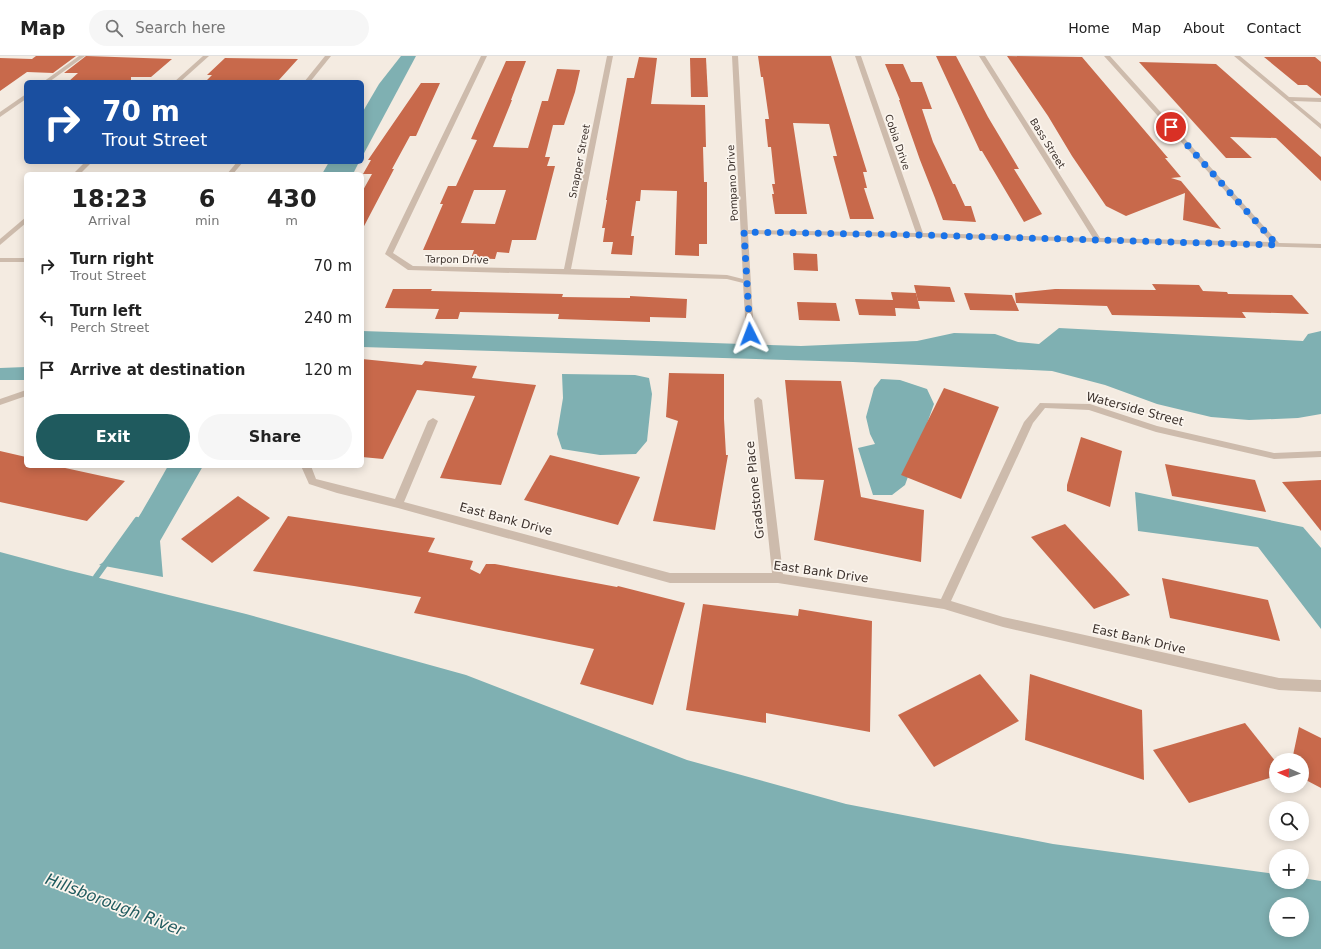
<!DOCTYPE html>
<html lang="en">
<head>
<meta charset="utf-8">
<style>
  :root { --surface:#fff; --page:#f6f6f6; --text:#222; --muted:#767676; --line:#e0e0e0; --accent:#1f5a5e }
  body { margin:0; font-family:"DejaVu Sans",sans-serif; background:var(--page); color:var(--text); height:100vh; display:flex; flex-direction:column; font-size:15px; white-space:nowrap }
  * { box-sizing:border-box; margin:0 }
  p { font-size:13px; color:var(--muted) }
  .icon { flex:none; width:22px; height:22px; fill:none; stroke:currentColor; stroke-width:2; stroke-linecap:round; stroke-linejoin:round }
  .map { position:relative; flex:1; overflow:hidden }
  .side { position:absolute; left:24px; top:116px; width:340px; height:296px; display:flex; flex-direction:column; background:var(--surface); border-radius:6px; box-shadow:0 2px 10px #0003 }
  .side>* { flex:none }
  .top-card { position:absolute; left:24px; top:24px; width:340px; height:84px; border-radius:6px; box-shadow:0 2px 10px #0003; background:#1a4fa0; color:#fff; overflow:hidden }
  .needle { width:26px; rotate:272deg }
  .buttons { position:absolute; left:1269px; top:697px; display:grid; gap:8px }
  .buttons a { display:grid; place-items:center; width:40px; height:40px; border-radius:50%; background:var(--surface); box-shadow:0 2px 10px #0003; font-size:20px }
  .pin { position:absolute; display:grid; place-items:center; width:34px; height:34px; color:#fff; margin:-17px; border:2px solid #fff; border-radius:50%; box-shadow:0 1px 4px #0007 }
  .me { position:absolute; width:44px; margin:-22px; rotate:357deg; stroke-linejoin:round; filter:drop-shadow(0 0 3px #0008) }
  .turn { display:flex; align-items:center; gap:14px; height:84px; padding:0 12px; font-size:18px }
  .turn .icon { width:52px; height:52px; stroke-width:2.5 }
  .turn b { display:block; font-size:28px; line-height:34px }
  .eta { display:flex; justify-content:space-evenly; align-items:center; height:68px; text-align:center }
  .eta b { font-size:24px; font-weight:600; line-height:28px }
  .primary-button { display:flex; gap:8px; margin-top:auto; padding:8px 12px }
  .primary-button a { flex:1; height:46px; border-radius:24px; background:var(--accent); color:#fff; font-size:16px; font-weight:600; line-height:46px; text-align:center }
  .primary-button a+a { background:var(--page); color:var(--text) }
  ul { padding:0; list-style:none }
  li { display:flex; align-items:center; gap:12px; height:52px; padding:0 12px }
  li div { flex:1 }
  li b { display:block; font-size:15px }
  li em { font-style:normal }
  header { display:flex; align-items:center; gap:24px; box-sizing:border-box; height:56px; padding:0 20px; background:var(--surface); border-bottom:1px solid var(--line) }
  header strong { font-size:19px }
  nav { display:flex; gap:22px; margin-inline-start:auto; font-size:14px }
  .search { width:280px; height:36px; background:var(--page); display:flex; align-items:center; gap:10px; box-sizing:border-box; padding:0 14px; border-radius:22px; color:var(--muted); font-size:15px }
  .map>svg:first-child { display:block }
</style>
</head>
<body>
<header>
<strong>Map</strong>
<div class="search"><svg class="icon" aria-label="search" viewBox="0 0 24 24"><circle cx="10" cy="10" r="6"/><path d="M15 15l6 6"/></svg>Search here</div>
<nav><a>Home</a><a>Map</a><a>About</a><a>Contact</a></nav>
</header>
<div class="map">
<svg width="1321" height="893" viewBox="0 0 1321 893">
  <rect width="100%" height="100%" fill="#f4ebe1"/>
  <!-- water -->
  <g fill="#7fb0b2" fill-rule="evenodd">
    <path d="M401,0h15l-54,101v-44l17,-29z"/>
    <path d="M329,106h30l-6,12h-31z"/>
    <path d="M1059,272l244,13 5,-7 13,-3v83l-23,4 -49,2 -38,-3 -54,-13 -52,-19 -53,-14 -199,-9 -491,-15v-16l439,15 116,-5 37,-8 41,1 23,8 21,2z"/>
    <path d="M26,311v13h-26v-12z"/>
    <path d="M562,318l73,1 14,3 3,16 -5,47 -11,13 -36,1 -38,-6 -5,-15 6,-36z"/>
    <path d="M881,323l19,1 27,9 7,15 -29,81 -13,10h-19l-15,-47 17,-4 -5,-10 -4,-17 8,-29z"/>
    <path d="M168,410h35l-43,75 3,36 -64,-12c22,-11 55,-75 69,-99z"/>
    <path d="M1135,436l168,35 18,21v81l-63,-82 -120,-16z"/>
    <path d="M0,496l67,18 179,44 220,61 221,85 159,44 207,40 223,30v8h26v-4l19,3v68h-1321zM1276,848h26v26h-26z"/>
  </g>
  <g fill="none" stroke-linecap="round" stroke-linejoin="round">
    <!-- stream -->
    <path stroke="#7fb0b2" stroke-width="6" d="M96,521l41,-57"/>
  </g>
  <!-- building -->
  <g fill="#c8694b" fill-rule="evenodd">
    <path d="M36,0h40l-23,17 -26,-1 -27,19v-33l32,1z"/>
    <path d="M86,0l86,3 -21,18h-20v5h-63l10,-9h-14z"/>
    <path d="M758,0h73l36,116h-4l4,16h-3l10,31h-24l-17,-63h4l-8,-32 -36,-1 14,91h-32l-3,-20h2l-2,-10h3l-4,-37h-3l-3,-28h4l-6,-42h-2z"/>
    <path d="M936,0h20l32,61 31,52h-5l28,45 -18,8 -42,-71h-2z"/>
    <path d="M1007,0l75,1 86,101h-3l16,19 -10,1 10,3 40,48 -38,-9 2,-27 -59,23 -20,-10 -34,-50 -24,-40z"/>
    <path d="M639,1l18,1 -6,46 54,1 1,42h-3l1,35h3v62h-8v12l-24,-1 2,-64 -36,-1 -1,11h-4l-5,35h3l-2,19 -21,-1 2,-12h-10l2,-14h-3l5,-28h-1l21,-122h7z"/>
    <path d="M1264,1h51l6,5v34l-14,-11h-9z"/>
    <path d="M225,2l73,1 -20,22 -71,-1 5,-5h-5z"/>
    <path d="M690,2h16l2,39h-17z"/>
    <path d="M506,5h20l-15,39h1l-19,47 35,1 14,-47h6l9,-32 23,1 -5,22 -11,33h-11l-8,32h5l-3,9h8l-19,74h-24l-3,13 -12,-1 -2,7 -24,-1 3,-8h-51l20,-46h-3l8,-18h8l21,-46 -6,-1zM474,134h32l-11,34 -34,-1z"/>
    <path d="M1139,6l77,2 105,93v24l-45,-43 -46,-1 22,21h-26z"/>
    <path d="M885,8h18l8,18h11l10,27h-10l11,33 20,42h2l10,22h6l5,16 -33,-2 -8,-22 -15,-38 -21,-60h1z"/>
    <path d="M421,27h19l-24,53h-6l-18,33h2l-32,61v-38l10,-18h-9l8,-14h-3z"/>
    <path d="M793,197l24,1 1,17 -24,-1z"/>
    <path d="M1152,228l47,1 4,6 24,1 1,2 64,1 17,19 -67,-2 4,6 -134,-3 -5,-9 -91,-3 -1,-10 40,-4 101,1z"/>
    <path d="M914,229l36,2 5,15 -37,-1z"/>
    <path d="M393,233h39l-1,2 132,3 -1,3 68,1v-2l57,3 -1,19 -36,-1v5l-92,-3 1,-5 -99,-2 -2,7h-23l4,-10 -54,-1z"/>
    <path d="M891,236l25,1 4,16 -25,-1 1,8 -37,-1 -4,-16 38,1z"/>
    <path d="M964,237l48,2 7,16 -49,-1z"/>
    <path d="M797,246l39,1 4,18 -41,-1z"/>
    <path d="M362,303l60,6 3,-4 52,5 -5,12 64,7 -35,100 -61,-7 35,-82 -58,-6 -34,69 -21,-2z"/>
    <path d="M669,317l55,1v45l2,36h2l-13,75 -62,-9 25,-100 -12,-4z"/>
    <path d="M785,324l56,1 20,116 63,13 -3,52 -107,-22 10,-60 -29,-1z"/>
    <path d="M944,332l55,19 -38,92 -60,-24z"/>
    <path d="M1081,381l41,14 -12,56 -43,-16v-6z"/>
    <path d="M0,395l26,6v9h30l69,15 -38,40 -87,-19z"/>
    <path d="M550,399l90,22 -22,48 -94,-25z"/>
    <path d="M1165,408l90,16 11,32 -94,-16z"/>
    <path d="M1321,424v51l-39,-49z"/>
    <path d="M238,440l32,22 -58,45 -31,-24z"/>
    <path d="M288,460l147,22 -7,14 45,9 -3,8 10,5 6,-10h9l122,23 1,-1 67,17 -32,102 -73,-21 14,-35 -180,-36 7,-16 -67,-11 -101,-15z"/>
    <path d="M1065,468l48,52 17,19 -36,14 -63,-72z"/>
    <path d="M1162,522l106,22 12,41 -110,-23z"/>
    <path d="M703,548l95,12 1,-7 73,12 -2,111 -104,-19v10l-80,-13z"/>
    <path d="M980,618l39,47 -85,46 -36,-52z"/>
    <path d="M1030,618l112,36 2,70 -119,-40z"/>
    <path d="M1245,667l31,39v14l-87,27 -36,-53z"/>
    <path d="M1299,671l22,11v50l-19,-10v-18h-10z"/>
  </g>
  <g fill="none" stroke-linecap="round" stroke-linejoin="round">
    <!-- minor -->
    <g fill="#cdbbac" fill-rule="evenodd">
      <path d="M79,0h6l-36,26h-6z"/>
      <path d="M203,0h6l-29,26h-6z"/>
      <path d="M325,0h6l-21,26h-6z"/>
      <path d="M481,0h6l-94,197 20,13 151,3 43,-213h6l-42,213 156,6 16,4 -11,-223h6l10,174 168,3 -61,-177h6l62,177 170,5 -114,-182h6l115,182 171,4 -167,-186h6l169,187 42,1v4l-401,-11 -172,-3 6,100 -4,3 -4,-3 -3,-51 -16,-4 -319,-9 -23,-16z"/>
      <path d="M1234,0h6l49,41 32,1v4l-28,-1 28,23v5z"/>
      <path d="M26,38v5l-26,18v-5z"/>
      <path d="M85,106h7l-12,12h-7z"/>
      <path d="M237,106h6l-10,12h-6z"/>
      <path d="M26,161v6l-26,22v-6z"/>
      <rect x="0" y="202" width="26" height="4"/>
      <path d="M26,334v6l-26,9v-6z"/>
      <path d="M758,341l4,3 21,174 158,25 83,-177 16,-19 50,1 67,22 117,27 47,-2v6l-47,2 -118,-27 -67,-22 -44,-2 -12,15 -82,178 52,16 276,61 42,2v12l-42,-2 -276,-63 -59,-18 -166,-26h-108l-272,-75 -61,-15 -28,-9 -8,-18h10l5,13 79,20 33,-78 5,-3 5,3 -34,81 266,71h102l-18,-173z"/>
    </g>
  </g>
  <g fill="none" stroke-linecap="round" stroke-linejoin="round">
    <!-- route -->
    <path stroke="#1a73e8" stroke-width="7" stroke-dasharray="0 12.6" d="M750,278l-6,-102 176,3 357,10 -106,-118"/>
  </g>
  <g text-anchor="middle" stroke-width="3.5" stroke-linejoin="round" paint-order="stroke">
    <!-- far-street labels -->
    <g font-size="10" fill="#3b302b" stroke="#fbf5ee">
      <text transform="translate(898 86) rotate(71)" y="4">Cobia Drive</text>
      <text transform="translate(1048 87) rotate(58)" y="4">Bass Street</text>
      <text transform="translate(579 105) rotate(-79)" y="4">Snapper Street</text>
      <text transform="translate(732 127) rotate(-93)" y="4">Pompano Drive</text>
      <text transform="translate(457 203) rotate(1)" y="4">Tarpon Drive</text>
    </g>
    <!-- street labels -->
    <g font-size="12" fill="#3b302b" stroke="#fbf5ee">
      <text transform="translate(1135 353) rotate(15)" y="4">Waterside Street</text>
      <text transform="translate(755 434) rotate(-96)" y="4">Gradstone Place</text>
      <text transform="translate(506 463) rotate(15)" y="4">East Bank Drive</text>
      <text transform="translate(821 516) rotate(8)" y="4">East Bank Drive</text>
      <text transform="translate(1139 583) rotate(13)" y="4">East Bank Drive</text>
    </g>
    <!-- near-water labels -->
    <g font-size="16" font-style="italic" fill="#1f5a5e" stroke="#fbf5ee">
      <text transform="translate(115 848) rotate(21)" y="6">Hillsborough River</text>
    </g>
  </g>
</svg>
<div class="buttons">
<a><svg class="needle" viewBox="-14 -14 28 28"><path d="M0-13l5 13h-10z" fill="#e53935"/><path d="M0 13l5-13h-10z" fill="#767676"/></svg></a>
<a><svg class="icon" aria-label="search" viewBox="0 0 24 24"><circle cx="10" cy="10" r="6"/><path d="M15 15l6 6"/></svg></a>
<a>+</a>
<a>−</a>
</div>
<div class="pin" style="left:1171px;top:71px;background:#d93025"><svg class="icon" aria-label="arrive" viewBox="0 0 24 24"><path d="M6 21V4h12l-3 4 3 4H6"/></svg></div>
<svg class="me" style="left:750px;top:278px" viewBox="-20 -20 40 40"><path d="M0-17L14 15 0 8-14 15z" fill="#1a73e8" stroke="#fff" stroke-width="4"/></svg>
<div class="top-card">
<div class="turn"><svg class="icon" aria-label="right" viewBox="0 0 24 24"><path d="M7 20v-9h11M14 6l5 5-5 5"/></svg><div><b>70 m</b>Trout Street</div></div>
</div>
<section class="side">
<div class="eta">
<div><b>18:23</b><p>Arrival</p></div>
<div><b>6</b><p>min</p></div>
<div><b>430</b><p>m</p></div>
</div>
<ul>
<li><svg class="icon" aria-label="right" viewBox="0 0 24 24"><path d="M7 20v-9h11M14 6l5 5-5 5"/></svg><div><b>Turn right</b><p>Trout Street</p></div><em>70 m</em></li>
<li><svg class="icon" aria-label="left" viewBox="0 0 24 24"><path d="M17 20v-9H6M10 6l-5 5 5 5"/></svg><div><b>Turn left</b><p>Perch Street</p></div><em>240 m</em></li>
<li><svg class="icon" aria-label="arrive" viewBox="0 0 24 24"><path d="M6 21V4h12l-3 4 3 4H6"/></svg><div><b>Arrive at destination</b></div><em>120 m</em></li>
</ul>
<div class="primary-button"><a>Exit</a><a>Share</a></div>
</section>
</div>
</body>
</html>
